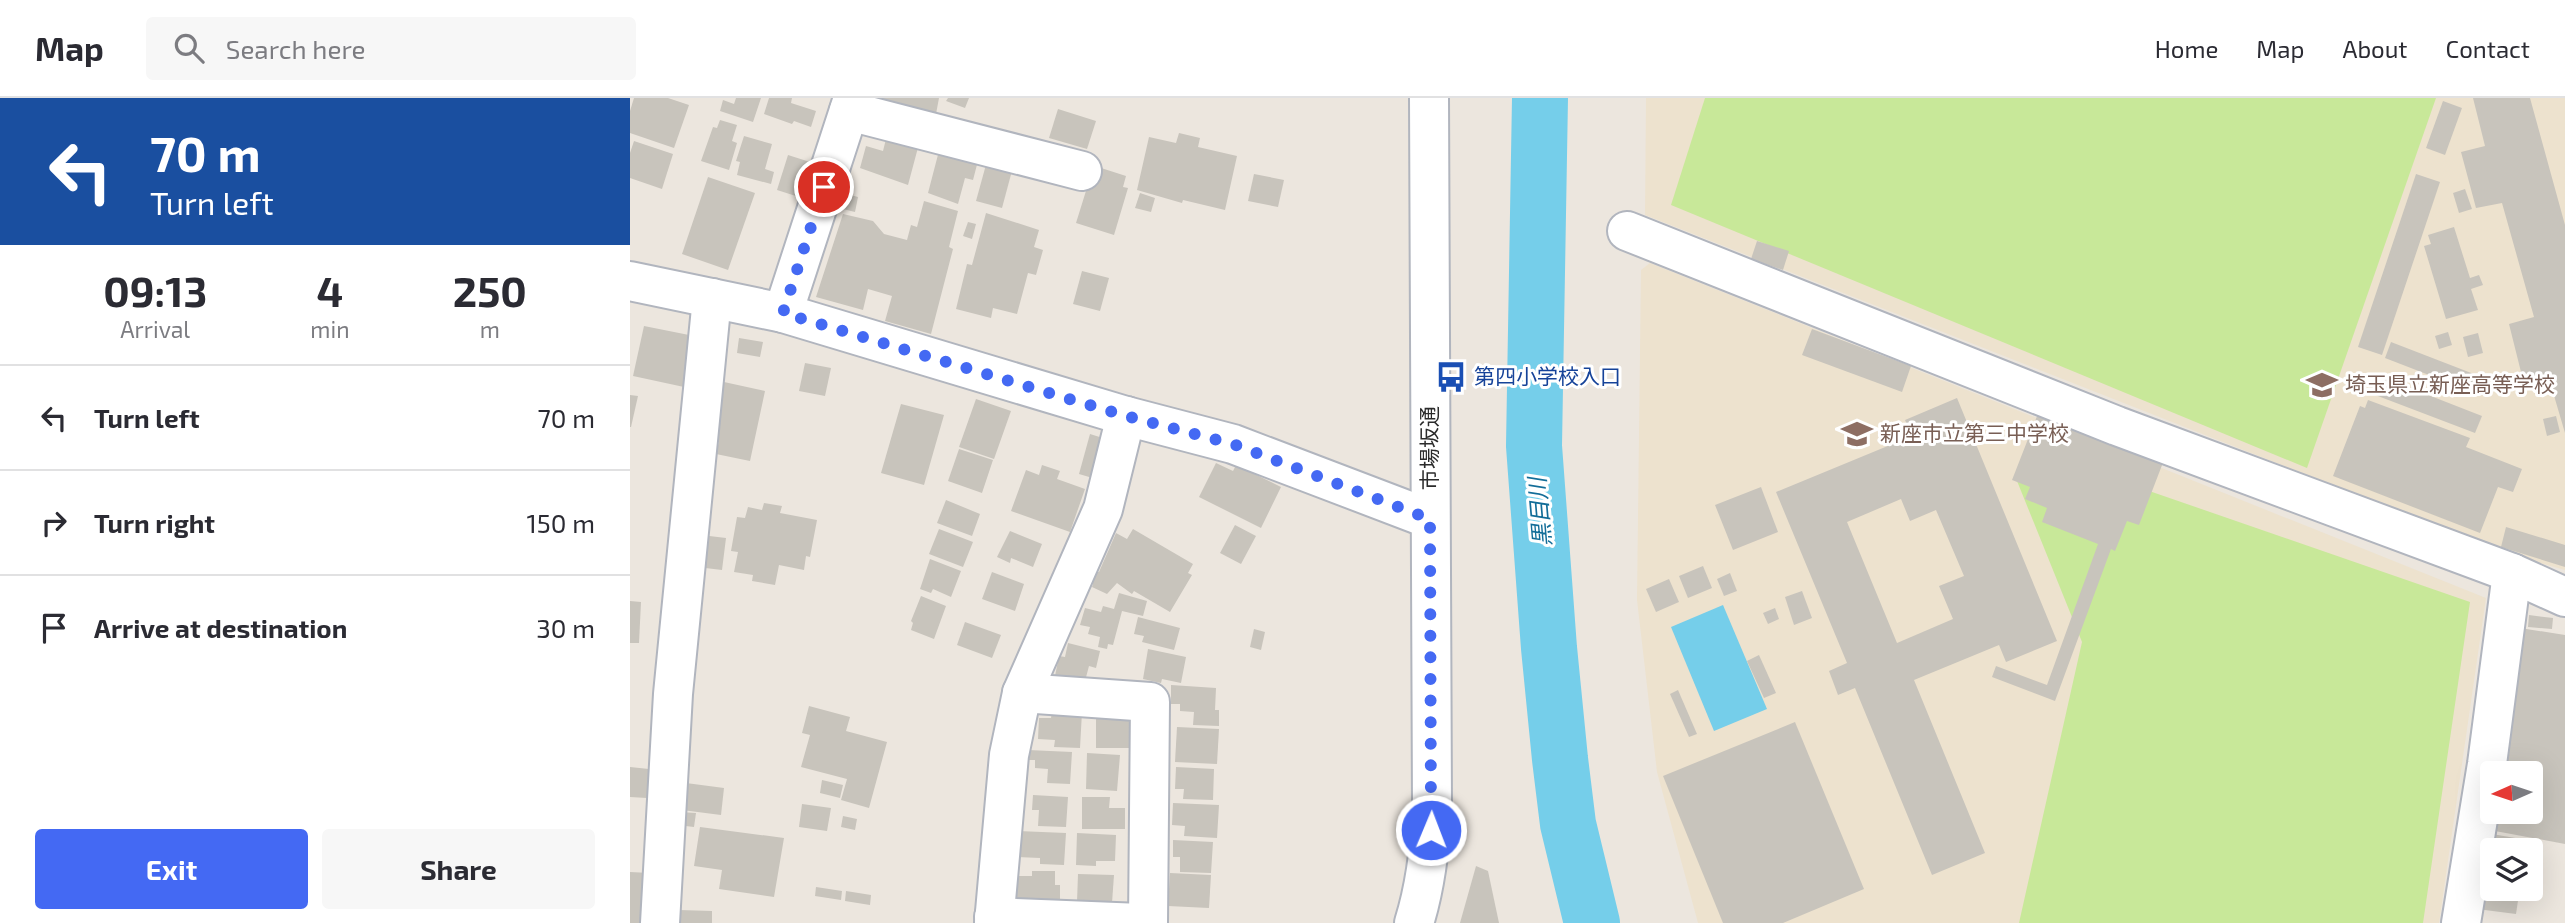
<!DOCTYPE html>
<html lang="en">
<head>
<meta charset="utf-8">
<style>
  :root { --surface:#fff; --page:#f7f7f7; --text:#2b2b33; --muted:#7c7c81; --line:#e1e1e2; --accent:#4469f3 }
  body { margin:0; font-family:"Exo 2","Noto Sans JP",sans-serif; background:var(--page); color:var(--text); height:100vh; display:flex; flex-direction:column; font-size:26px; white-space:nowrap }
  * { box-sizing:border-box; margin:0 }
  p { font-size:23px; color:var(--muted) }
  .icon { flex:none; width:38px; height:38px; fill:none; stroke:currentColor; stroke-width:2; stroke-linecap:round; stroke-linejoin:round }
  .map { position:relative; flex:1; overflow:hidden }
  .details { display:flex; flex-direction:column; background:var(--surface); width:630px }
  .details>* { flex:none }
  .guide { background:#1a4fa0; color:#fff; overflow:hidden }
  .needle { width:46px; rotate:267deg }
  .buttons { position:absolute; left:1850px; top:663px; display:grid; gap:14px }
  .buttons a { display:grid; place-items:center; width:63px; height:63px; border-radius:7px; background:var(--surface); box-shadow:0 7px 28px #0002; font-size:35px }
  .pin { position:absolute; display:grid; place-items:center; width:60px; height:60px; color:#fff; margin:-30px; border:4px solid #fff; border-radius:50%; box-shadow:0 2px 7px #0007 }
  .me { position:absolute; width:77px; margin:-38px; rotate:1deg; stroke-linejoin:round; filter:drop-shadow(0 0 5px #0008) }
  .turn { display:flex; align-items:center; gap:24px; height:147px; padding:0 35px; font-size:32px }
  .turn .icon { width:91px; height:91px; stroke-width:2.5 }
  .turn b { display:block; font-size:49px; line-height:60px }
  .eta { display:flex; justify-content:space-evenly; align-items:center; height:119px; text-align:center }
  .eta b { font-size:42px; font-weight:700; line-height:49px }
  .action { display:flex; gap:14px; margin-top:auto; padding:14px 35px }
  .action a { flex:1; height:80px; border-radius:7px; background:var(--accent); color:#fff; font-size:28px; font-weight:700; line-height:80px; text-align:center }
  .action a+a { background:var(--page); color:var(--text) }
  ul { padding:0; list-style:none }
  li { display:flex; align-items:center; gap:21px; height:105px; padding:0 35px; border-top:2px solid var(--line) }
  li div { flex:1 }
  li b { display:block; font-size:26px }
  li em { font-style:normal }
  header { display:flex; align-items:center; gap:42px; box-sizing:border-box; height:98px; padding:0 35px; background:var(--surface); border-bottom:2px solid var(--line) }
  header strong { font-size:33px }
  nav { display:flex; gap:38px; margin-inline-start:auto; font-size:24px }
  .search { width:490px; height:63px; background:var(--page); display:flex; align-items:center; gap:18px; box-sizing:border-box; padding:0 24px; border-radius:7px; color:var(--muted); font-size:26px }
  main { display:flex; flex:1; min-height:0 }
  .map>svg:first-child { display:block }
</style>
</head>
<body>
<header>
<strong>Map</strong>
<div class="search"><svg class="icon" aria-label="search" viewBox="0 0 24 24"><circle cx="10" cy="10" r="6"/><path d="M15 15l6 6"/></svg>Search here</div>
<nav><a>Home</a><a>Map</a><a>About</a><a>Contact</a></nav>
</header>
<main>
<section class="details">
<div class="guide">
<div class="turn"><svg class="icon" aria-label="left" viewBox="0 0 24 24"><path d="M17 20v-9H6M10 6l-5 5 5 5"/></svg><div><b>70 m</b>Turn left</div></div>
</div>
<div class="eta">
<div><b>09:13</b><p>Arrival</p></div>
<div><b>4</b><p>min</p></div>
<div><b>250</b><p>m</p></div>
</div>
<ul>
<li><svg class="icon" aria-label="left" viewBox="0 0 24 24"><path d="M17 20v-9H6M10 6l-5 5 5 5"/></svg><div><b>Turn left</b></div><em>70 m</em></li>
<li><svg class="icon" aria-label="right" viewBox="0 0 24 24"><path d="M7 20v-9h11M14 6l5 5-5 5"/></svg><div><b>Turn right</b></div><em>150 m</em></li>
<li><svg class="icon" aria-label="arrive" viewBox="0 0 24 24"><path d="M6 21V4h12l-3 4 3 4H6"/></svg><div><b>Arrive at destination</b></div><em>30 m</em></li>
</ul>
<div class="action"><a>Exit</a><a>Share</a></div>
</section>
<div class="map">
<svg width="1935" height="825" viewBox="0 0 1935 825">
  <rect width="100%" height="100%" fill="#ece6de"/>
  <!-- education -->
  <g fill="#ede2ce">
    <path d="M1016,0h919v472l-54,-15 -866,-340z"/>
    <path d="M1020,165l836,335 -47,325h-741l-41,-151 -20,-172 4,-330z"/>
  </g>
  <!-- pitch -->
  <g fill="#c8e899">
    <path d="M1075,0h731l-129,370 -636,-263z"/>
    <path d="M1398,351l442,153 -47,321h-404l63,-281 -67,-166z"/>
  </g>
  <!-- water -->
  <path fill="#75ceea" d="M1093,507l44,104 -53,22 -43,-104z"/>
  <g fill="none" stroke-linecap="round" stroke-linejoin="round">
    <!-- river -->
    <path stroke="#75ceea" stroke-width="56" d="M910,0l-6,348 15,202 11,111 8,65 24,99"/>
  </g>
  <!-- building -->
  <g fill="#c8c4bc" fill-rule="evenodd">
    <path d="M4,0h34l21,7 -15,43 -44,-15v-22z"/>
    <path d="M106,0h25l-8,24 -33,-11 3,-11 11,4z"/>
    <path d="M139,0h23l-1,5 25,8 -5,16 -17,-6 -2,3 -28,-10z"/>
    <path d="M249,0h60l-3,16 -58,-12z"/>
    <path d="M318,0h21l-4,10 -19,-7z"/>
    <path d="M1843,0h57l35,127v208l-15,-51 -25,6 -16,-64 25,-7 -32,-114 -26,5 -15,-56 24,-6z"/>
    <path d="M1813,3l19,7 -17,47 -19,-7z"/>
    <path d="M428,11l38,12 -9,28 -38,-11z"/>
    <path d="M90,22l17,5 -5,16 5,2 -8,27 -28,-9 12,-34 4,1z"/>
    <path d="M258,33l32,9 -12,45 -48,-17 6,-22 17,5z"/>
    <path d="M549,35l21,5 -2,9 39,9 -12,54 -42,-10 -1,3 -45,-13 12,-53 27,6z"/>
    <path d="M114,38l28,8 -7,25 9,3 -3,12 -34,-9 3,-13 -4,-1z"/>
    <path d="M4,43l39,13 -11,35 -32,-11v-25z"/>
    <path d="M310,49l39,10 -6,23 -8,-2 -7,26 -30,-11z"/>
    <path d="M158,57l22,7 -11,35 -22,-7z"/>
    <path d="M357,63l26,6 -11,41 -26,-7z"/>
    <path d="M468,69l28,9 -3,11 5,1 -14,47 -38,-12 14,-45z"/>
    <path d="M624,76l30,6 -6,27 -30,-6z"/>
    <path d="M1786,76l24,8 -58,173 -24,-8z"/>
    <path d="M78,79l47,16 -27,77 -46,-16z"/>
    <path d="M1835,91l7,20 -13,4 -6,-20z"/>
    <path d="M510,95l15,5 -4,14 -16,-4z"/>
    <path d="M217,96l11,3 -3,15 -12,-3z"/>
    <path d="M294,103l34,10 -9,36 4,2 -22,85 -46,-13 7,-25 -24,-7 -5,21 -47,-13 27,-83 30,7 11,13 23,6 4,-15 6,2z"/>
    <path d="M356,115l53,17 -5,17 9,3 -7,25 -8,-2 -11,41 -24,-6 -2,10 -35,-9 11,-45 5,1z"/>
    <path d="M338,124l8,2 -4,15 -9,-3z"/>
    <path d="M1824,129l16,51 9,-3 4,10 -12,4 7,21 -32,9 -22,-73 7,-2 -3,-9z"/>
    <path d="M1127,143l32,10 -6,19 -32,-11z"/>
    <path d="M452,173l27,7 -9,33 -27,-7z"/>
    <path d="M14,228l50,10 -10,51 -51,-11z"/>
    <path d="M1182,231l99,37 -9,26 -100,-37z"/>
    <path d="M1818,234l4,13 -13,4 -4,-13z"/>
    <path d="M1848,235l5,20 -15,4 -5,-20z"/>
    <path d="M109,240l24,4 -3,15 -23,-4z"/>
    <path d="M1761,244l88,34 -6,16 -88,-34z"/>
    <path d="M175,265l26,5 -6,28 -26,-5z"/>
    <path d="M1747,277l105,41 -7,17 -105,-40z"/>
    <path d="M94,284l41,9 -15,70 -34,-7 3,-13 -7,-1z"/>
    <path d="M0,297l8,1 -7,31h-1z"/>
    <path d="M1327,300l100,243 -51,21 -7,-17 -85,35 71,173 -53,22 -77,-187 -17,7 -9,-24 18,-8 -71,-171 136,-56 -7,-16zM1271,401l9,22 26,-11 28,66 -25,10 14,33 -56,24 -50,-121z"/>
    <path d="M346,301l35,12 -17,48 -35,-12z"/>
    <path d="M1738,302l102,38 -4,9 56,22 -9,23 -15,-5 -18,46 -147,-57 27,-70 5,2z"/>
    <path d="M271,306l43,11 -20,70 -43,-12z"/>
    <path d="M1409,313l125,49 -25,65 -12,-4 -12,30 -4,-2 -56,152 -63,-24 4,-11 51,19 51,-141 -56,-22 5,-14 -22,-9 5,-12 -18,-7z"/>
    <path d="M1926,318l4,16 -13,4 -4,-17z"/>
    <path d="M460,336l16,5 -10,40 -17,-5z"/>
    <path d="M329,351l34,11 -11,33 -34,-12z"/>
    <path d="M586,365l17,8 3,-6 45,22 -20,41 -62,-31z"/>
    <path d="M412,367l18,6 -3,8 28,10 -15,43 -59,-21 15,-41 13,5z"/>
    <path d="M1131,389l17,45 -45,18 -18,-45z"/>
    <path d="M316,402l34,14 -8,22 -35,-13z"/>
    <path d="M134,405l18,3 -2,7 37,7 -7,37 -4,-1 -2,14 -25,-5 -4,20 -23,-4 1,-6 -19,-3 4,-20 -7,-1 6,-34 8,1 3,-11 14,3z"/>
    <path d="M605,427l21,11 -15,28 -21,-11z"/>
    <path d="M1876,429l59,18v22l-64,-20z"/>
    <path d="M309,431l34,13 -10,25 -34,-13z"/>
    <path d="M503,431l60,35 -5,9 4,2 -22,37 -36,-21 -2,3 -15,-11 -10,11 -15,-7 1,-3 -4,-4 4,-9 6,1 17,-39 11,6z"/>
    <path d="M380,433l32,13 -9,23 -22,-9 -1,5 -13,-6z"/>
    <path d="M71,437l25,3 -4,32 -25,-3z"/>
    <path d="M300,461l31,12 -10,26 -18,-8 -2,4 -11,-4z"/>
    <path d="M1073,468l9,22 -24,10 -9,-22z"/>
    <path d="M362,474l32,12 -9,27 -33,-12z"/>
    <path d="M1100,475l7,18 -13,5 -7,-17z"/>
    <path d="M1039,481l10,23 -23,10 -10,-23z"/>
    <path d="M1172,493l10,27 -18,7 -9,-28z"/>
    <path d="M489,495l28,8 -4,15 -21,-5 -9,34 -5,-1 -1,5 -9,-2 2,-10 -12,-3 2,-7 -10,-2 5,-17 16,4 2,-6 11,3z"/>
    <path d="M291,498l25,10 -12,33 -23,-9 2,-7 -2,-2z"/>
    <path d="M0,503l11,1 -2,41h-9z"/>
    <path d="M1145,510l4,11 -11,5 -5,-11z"/>
    <path d="M1899,517l24,3 -1,11 -24,-2z"/>
    <path d="M508,519l42,11 -6,22 -32,-8 2,-6 -10,-2z"/>
    <path d="M335,524l36,13 -9,23 -35,-13z"/>
    <path d="M1890,530l45,7v209l-70,-13 2,-19h33v-38h-28z"/>
    <path d="M624,531l11,3 -4,18 -11,-3z"/>
    <path d="M438,545l32,8 -4,17 -7,-2 -4,15 -30,-5 4,-20 6,1z"/>
    <path d="M518,551l38,8 -5,26 -19,-4 -1,4 -18,-4z"/>
    <path d="M1129,557l17,38 -12,5 -17,-37z"/>
    <path d="M541,587l45,3 -1,22h4v16l-26,-1 1,-13 -14,-1v-7h-9z"/>
    <path d="M1048,592l19,44 -8,3 -19,-43z"/>
    <path d="M179,608l41,11 -4,14 41,11 -18,66 -28,-8 6,-21 -46,-12 9,-32 -8,-2z"/>
    <path d="M422,613l30,1 -2,36 -26,-1 1,-7 -17,-1 1,-21h12z"/>
    <rect x="466" y="620" width="35" height="30"/>
    <path d="M1165,624l69,167 -81,34h-60l-60,-147z"/>
    <path d="M547,629l42,2 -2,35 -42,-2z"/>
    <path d="M398,652l44,2 -2,32 -23,-1 1,-14 -13,-1v-8h-8z"/>
    <path d="M457,655l33,2 -3,36 -31,-2z"/>
    <path d="M0,669l19,2 -2,29 -17,-1z"/>
    <path d="M546,669l38,2 -1,31 -30,-1 1,-10h-9z"/>
    <path d="M192,682l21,5 -3,13 -20,-5z"/>
    <path d="M56,685l38,5 -3,27 -39,-5z"/>
    <path d="M403,697l35,2 -2,30 -28,-1 1,-16h-7z"/>
    <path d="M452,699h28l-1,11h16v21h-43z"/>
    <path d="M543,705l46,2 -2,33 -33,-2 1,-10 -13,-1z"/>
    <path d="M172,706l29,4 -4,23 -28,-4z"/>
    <path d="M49,714l17,1 -2,14 -17,-2z"/>
    <path d="M213,718l14,3 -2,11 -14,-3z"/>
    <path d="M70,729l84,11 -10,59 -55,-8 3,-19 -28,-4z"/>
    <path d="M388,733l48,2 -2,32 -24,-1v-6l-23,-1z"/>
    <path d="M447,735l39,2 -1,26h-19v5l-20,-1z"/>
    <path d="M1862,736l35,6 -2,10h-33v38l-9,-2z"/>
    <path d="M543,742l40,2 -2,31 -31,-1v-15h-7z"/>
    <path d="M846,768l12,5 11,52h-39z"/>
    <path d="M402,773h23v14h5v17l-46,1 -1,-27h19z"/>
    <path d="M0,774l20,1 -2,50h-18z"/>
    <path d="M540,775l41,2 -2,33 -41,-2z"/>
    <path d="M448,776l36,1 -2,28 -35,-1z"/>
    <path d="M186,789l26,4 -1,9 -26,-4z"/>
    <path d="M1849,791l40,5 -3,20 -39,-5z"/>
    <path d="M216,793l25,4 -1,10 -25,-4z"/>
    <path d="M49,812l33,1v12h-33z"/>
  </g>
  <g fill="none" stroke-linecap="round" stroke-linejoin="round">
    <defs>
      <g id="minor">
        <path d="M219,13l233,60"/>
        <path d="M997,133l490,195 395,147 53,24"/>
        <path d="M0,183l153,32 343,103 107,28 197,75"/>
        <path d="M153,215l70,-215"/>
        <path d="M392,595l128,9 -2,221"/>
        <path d="M364,819l147,6"/>
        <path d="M30,825l13,-229 39,-396"/>
        <path d="M364,825l15,-168 13,-62 81,-184 23,-93"/>
        <path d="M784,825c12,-38 16,-75 18,-115l-3,-710"/>
        <path d="M1831,825l26,-159 25,-191"/>
      </g>
    </defs>
    <!-- minor casing -->
    <use href="#minor" stroke="#b1b5be" stroke-width="42"/>
    <!-- minor -->
    <use href="#minor" stroke="#fff" stroke-width="38"/>
  </g>
  <g fill="none" stroke-linecap="round" stroke-linejoin="round">
    <!-- route -->
    <path stroke="#4469f3" stroke-width="12" stroke-dasharray="0 21.6" d="M194,89l-41,126 343,103 107,28 197,75 1,311"/>
  </g>
  <!-- icons -->
  <defs>
    <symbol id="bus-bare" viewBox="-9 -9 18 18"><path d="M-5-6H5V4H4V6H2V4H-2V6H-4V4H-5ZM-3.5-4V0h7V-4ZM-3.5 1.2v1.5H-2V1.2ZM2 1.2v1.5H3.5V1.2Z" fill="#1a4fb4" stroke="#fff" stroke-width="2.5" paint-order="stroke"/></symbol>
    <symbol id="school-bare" viewBox="-9 -9 18 18"><path d="M0-5L7-2L0 1L-7-2ZM-4 1L0 2.5L4 1V4Q0 6-4 4Z" fill="#8d6e63" stroke="#fff" stroke-width="2.5" paint-order="stroke"/></symbol>
  </defs>
  <g fill-rule="evenodd">
    <use href="#bus-bare" x="799" y="257" width="44" height="44"/>
    <use href="#school-bare" x="1670" y="265" width="44" height="44"/>
    <use href="#school-bare" x="1205" y="314" width="44" height="44"/>
  </g>
  <g text-anchor="middle" stroke-width="6" stroke-linejoin="round" paint-order="stroke">
    <!-- transit labels -->
    <g font-size="21" fill="#164399" stroke="#fff" text-anchor="start">
      <text x="844" y="286">第四小学校入口</text>
    </g>
    <!-- education labels -->
    <g font-size="21" fill="#785e54" stroke="#fff" text-anchor="start">
      <text x="1715" y="294">埼玉県立新座高等学校</text>
      <text x="1250" y="343">新座市立第三中学校</text>
    </g>
    <!-- street labels -->
    <g font-size="21" fill="#2b2b2b" stroke="#fff">
      <text transform="translate(800 350) rotate(-90)" y="7">市場坂通</text>
    </g>
    <!-- water labels -->
    <g font-size="23" font-style="italic" fill="#126d98" stroke="#fff">
      <text transform="translate(910 414) rotate(-95)" y="8">黒目川</text>
    </g>
  </g>
</svg>
<div class="buttons">
<a><svg class="needle" viewBox="-14 -14 28 28"><path d="M0-13l5 13h-10z" fill="#e53935"/><path d="M0 13l5-13h-10z" fill="#7c7c81"/></svg></a>
<a><svg class="icon" aria-label="layers" viewBox="0 0 24 24"><path d="M12 4l9 5-9 5-9-5zM3 14l9 5 9-5"/></svg></a>
</div>
<div class="pin" style="left:194px;top:89px;background:#d93025"><svg class="icon" aria-label="arrive" viewBox="0 0 24 24"><path d="M6 21V4h12l-3 4 3 4H6"/></svg></div>
<svg class="me" style="left:801px;top:732px" viewBox="-20 -20 40 40"><circle r="17" fill="#4469f3" stroke="#fff" stroke-width="3"/><path d="M0-11L8 9 0 5-8 9z" fill="#fff"/></svg>
</div>
</main>
</body>
</html>
